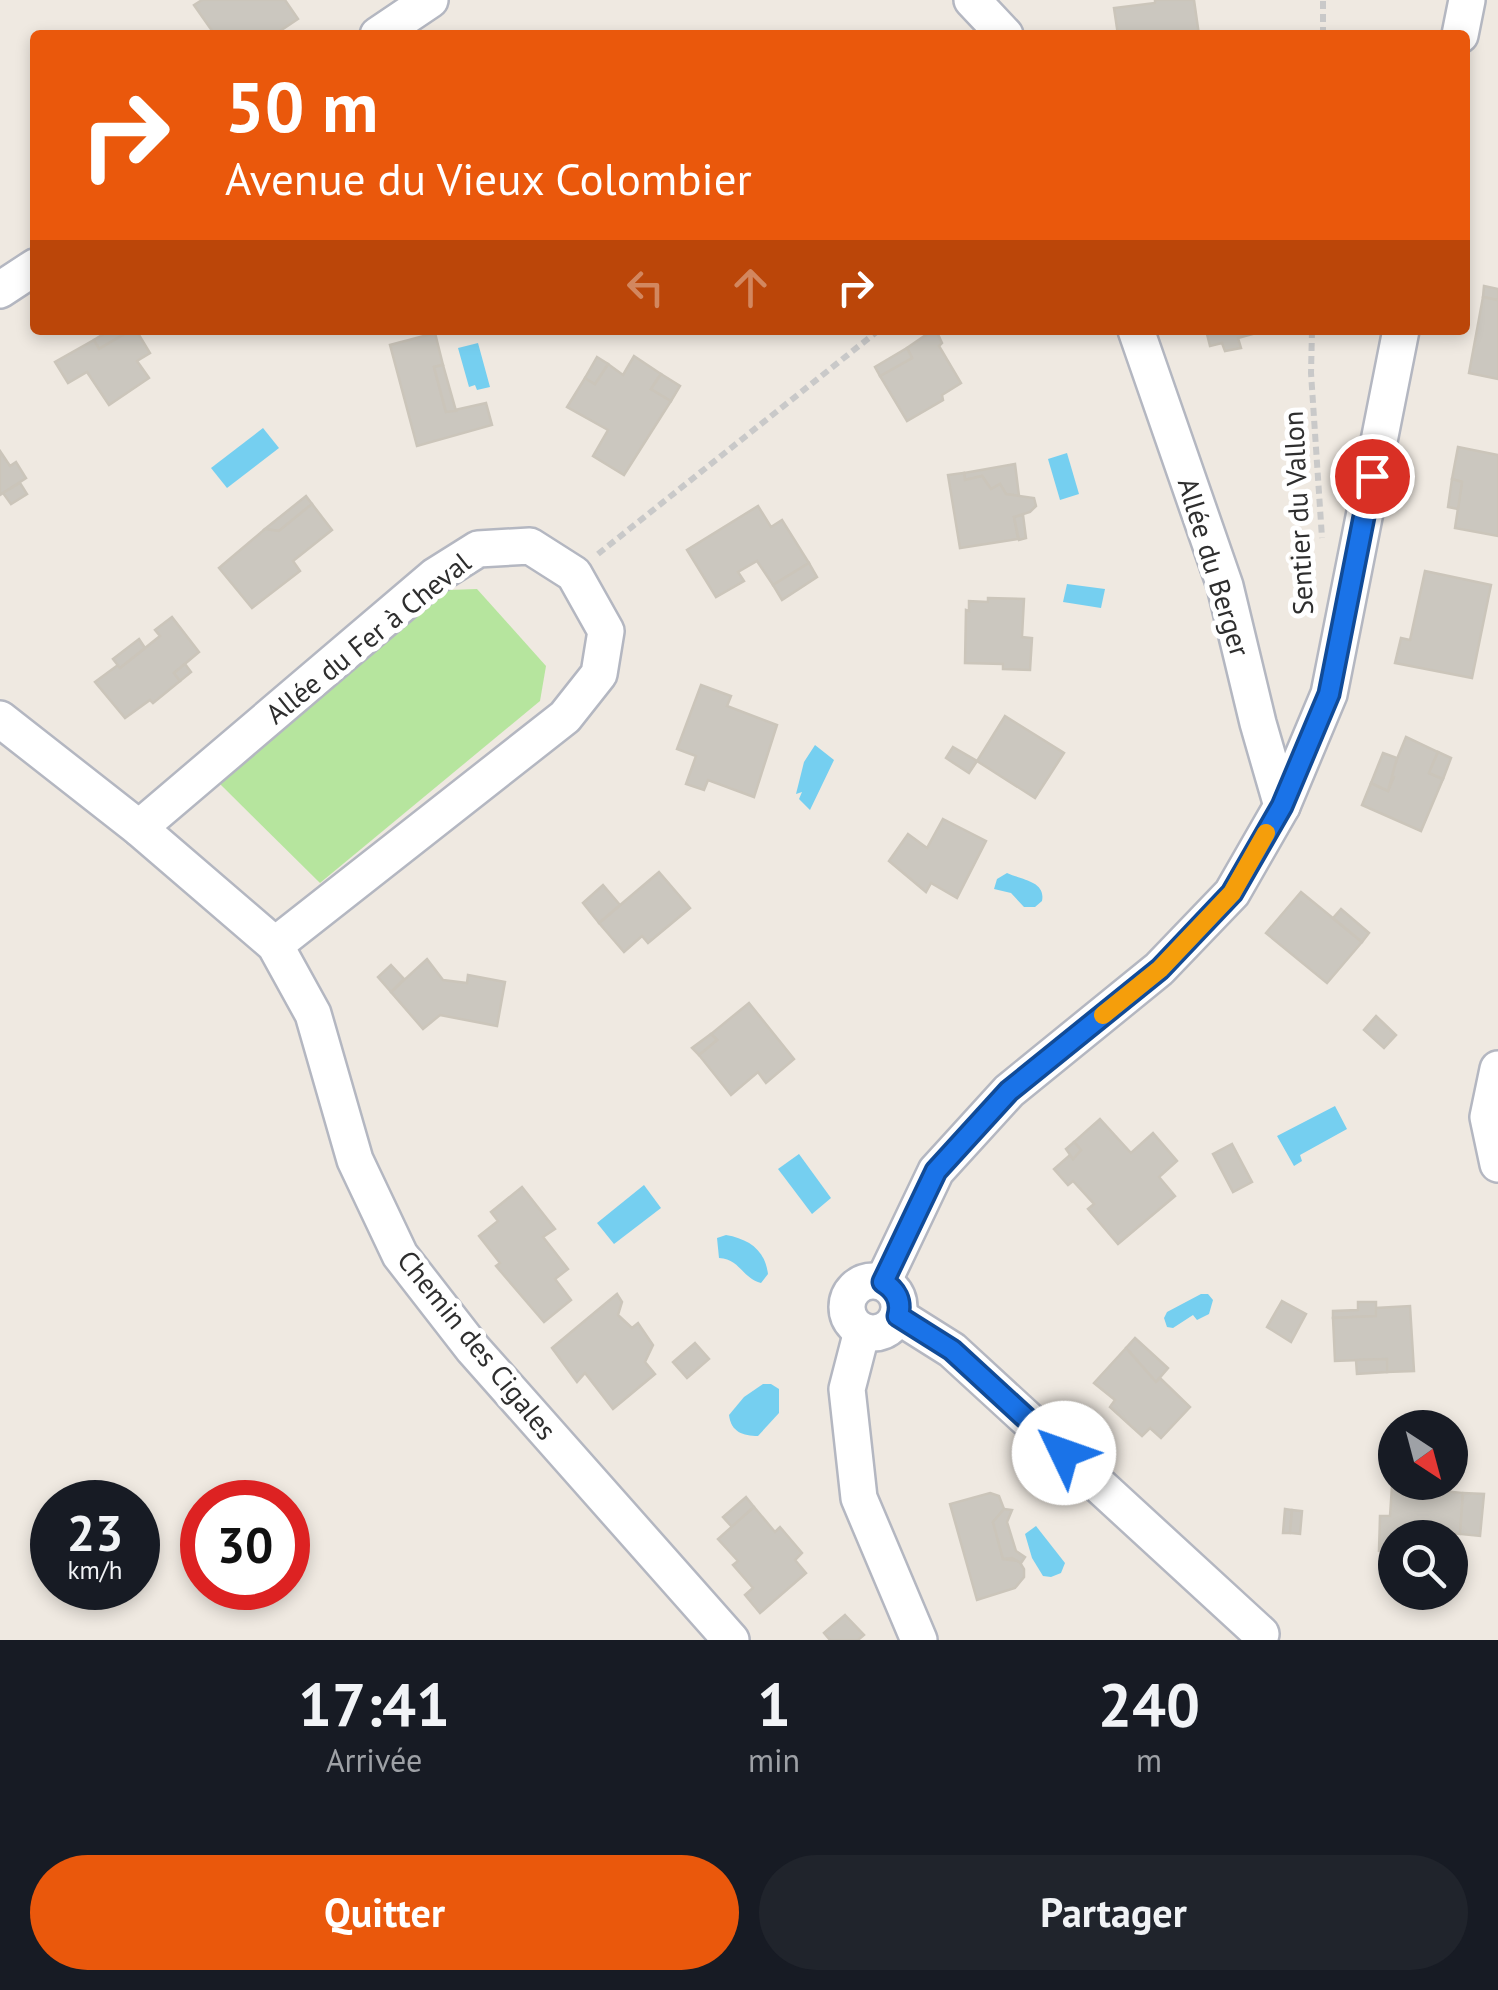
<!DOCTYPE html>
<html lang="fr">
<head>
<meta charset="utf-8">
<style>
  :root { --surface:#171b24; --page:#20242c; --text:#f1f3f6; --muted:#9ea1a6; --accent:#ea580c }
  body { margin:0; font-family:"PT Sans",sans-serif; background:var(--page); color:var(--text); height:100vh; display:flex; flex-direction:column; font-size:38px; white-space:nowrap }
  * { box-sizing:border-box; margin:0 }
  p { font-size:32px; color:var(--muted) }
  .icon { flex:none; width:55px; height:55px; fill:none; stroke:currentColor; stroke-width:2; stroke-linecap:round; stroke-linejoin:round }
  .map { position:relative; height:1640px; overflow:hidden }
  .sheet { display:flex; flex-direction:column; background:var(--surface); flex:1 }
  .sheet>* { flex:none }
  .banner { position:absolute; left:30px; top:30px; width:1440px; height:305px; border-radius:10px; box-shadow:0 5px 15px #0003; background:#ea580c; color:#fff; overflow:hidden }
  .needle { width:65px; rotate:144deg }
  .tools { position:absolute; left:1378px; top:1410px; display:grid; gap:20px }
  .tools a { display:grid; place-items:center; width:90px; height:90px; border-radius:50%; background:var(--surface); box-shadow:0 5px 15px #0003; font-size:50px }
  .speed { position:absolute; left:30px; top:1480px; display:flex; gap:20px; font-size:50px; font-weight:700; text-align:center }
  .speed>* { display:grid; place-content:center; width:130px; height:130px; border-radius:50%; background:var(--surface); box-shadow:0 5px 15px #0003; line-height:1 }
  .speed small { font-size:25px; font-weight:400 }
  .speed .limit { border:15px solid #d22; background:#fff; color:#111 }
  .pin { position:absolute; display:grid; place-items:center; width:85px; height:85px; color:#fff; margin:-42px; border:5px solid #fff; border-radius:50%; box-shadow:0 2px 10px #0007 }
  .me { position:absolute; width:110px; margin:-55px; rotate:312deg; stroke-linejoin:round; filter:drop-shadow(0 0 8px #0008) }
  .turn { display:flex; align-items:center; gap:35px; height:210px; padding:0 30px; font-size:45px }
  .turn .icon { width:130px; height:130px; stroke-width:2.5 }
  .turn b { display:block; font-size:70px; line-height:85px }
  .lanes { display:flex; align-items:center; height:95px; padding:0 30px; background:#0003; justify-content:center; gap:50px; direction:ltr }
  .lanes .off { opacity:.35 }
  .eta { display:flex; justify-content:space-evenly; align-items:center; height:170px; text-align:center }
  .eta b { font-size:60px; font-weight:700; line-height:70px }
  .primary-button { display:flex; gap:20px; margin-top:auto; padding:20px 30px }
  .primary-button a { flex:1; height:115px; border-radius:60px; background:var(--accent); color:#fff; font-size:40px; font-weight:700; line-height:115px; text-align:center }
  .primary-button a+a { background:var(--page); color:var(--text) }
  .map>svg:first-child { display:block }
</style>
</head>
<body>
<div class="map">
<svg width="1498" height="1640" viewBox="0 0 1498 1640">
  <rect width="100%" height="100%" fill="#efe9e1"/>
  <!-- green -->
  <path fill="#b6e59e" d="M477,589l69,77 -6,35 -220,182 -101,-100 229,-193z"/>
  <!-- water -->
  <g fill="#75cff0">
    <path d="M478,343l12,44 -13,3 -2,-5 -6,2 -11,-39z"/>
    <path d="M263,428l16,20 -52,40 -16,-20z"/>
    <path d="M1067,453l12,41 -19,6 -12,-41z"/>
    <path d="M1067,584l38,5 -4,19 -38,-6z"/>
    <path d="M815,745l19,15 -24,50 -11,-11 3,-7 -6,2 8,-32z"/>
    <path d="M1007,873c15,7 39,8 35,28l-7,6h-11l-13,-14 -17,-4 3,-10z"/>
    <path d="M1335,1106l12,23 -47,26 2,6 -8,5 -17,-30z"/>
    <path d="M799,1154l32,44 -19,16 -34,-45z"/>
    <path d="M644,1185l17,23 -47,36 -17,-21z"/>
    <path d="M726,1235c23,4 39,15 42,39l-7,9c-19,-5 -21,-24 -42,-25l-2,-20z"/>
    <path d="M1201,1294h7l5,6 -4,14 -12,6 -4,-5 -20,13 -6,-1 -3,-9 3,-6z"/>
    <path d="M763,1384h8l8,5v24l-21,23c-15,0 -27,-4 -29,-21l15,-18z"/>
    <path d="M1036,1526l29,37 -4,10 -10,4 -8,-1 -11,-18 -7,-24z"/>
  </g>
  <!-- building -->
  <g fill="#cbc7bf" stroke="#cbc5ba" stroke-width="2.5">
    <path d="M202,0h83l13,19 -24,16h-59l-21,-30z"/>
    <path d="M1155,0h39l5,35h-81l-4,-27 41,-5z"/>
    <path d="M1484,286l14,3v11l-15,-3z"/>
    <path d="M1483,297l15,3v79l-29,-6z"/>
    <path d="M110,330h21l-32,19 -5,-9z"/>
    <path d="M131,330h5l14,23 -13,8 12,17 -40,27 -22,-33 -19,11 -13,-21 39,-22 5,9z"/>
    <path d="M933,330h3l6,13 -3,3 22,37 -19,12 1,5 -36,21 -27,-45 32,-18 -5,-10z"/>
    <path d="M1206,330h56l1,1 -25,7 3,10 -16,3 -3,-8 -12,3z"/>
    <path d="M435,333l8,32 -9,2 12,45 40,-9 6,22 -75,21 -27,-101z"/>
    <path d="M907,348l5,10 -32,18 -5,-9z"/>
    <path d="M634,356l27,18 -10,15 20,12 -47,74 -31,-19 15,-26 -41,-23 18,-29 10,6 13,-20 15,11z"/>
    <path d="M597,357l11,7 -13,20 -10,-6z"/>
    <path d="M443,365l13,46 -10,1 -12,-45z"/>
    <path d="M661,374l19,12 -9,15 -20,-12z"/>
    <path d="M1458,447l40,8v81l-43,-8 7,-46 -10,-3z"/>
    <path d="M0,451l10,15 6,-4 10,16 -26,17z"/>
    <path d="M1015,464l4,32 -13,-2 -6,-10 -9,5 -9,-13 -17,4 -1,-7z"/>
    <path d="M964,473l1,7 17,-4 9,13 9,-5 6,10 28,4 2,8 -6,6 -16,5 4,22 -58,9 -12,-73z"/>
    <path d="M1452,479l10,3 -4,27 -10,-2z"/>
    <path d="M20,483l7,11 -16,10 -8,-11z"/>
    <path d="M306,496l6,8 -33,27 -14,-2z"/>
    <path d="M312,504l20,26 -39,31 7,10 -48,37 -33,-40 46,-39 14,2z"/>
    <path d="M758,506l13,21 11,-7 27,43 -36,22 -16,-24 -19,11 6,9 -28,16 -29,-47z"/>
    <path d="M1023,515l3,23 -7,2 -5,-23z"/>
    <path d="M809,563l8,14 -35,23 -9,-15z"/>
    <path d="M1425,571l66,14 -19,93 -77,-15 6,-25 9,2z"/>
    <path d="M988,598l36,1 -2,38 10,1 -2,32 -27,-1v-5l-38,-1 1,-53 3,1v-10l19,1z"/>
    <path d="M172,617l27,35 -25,21 6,8 -27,22 -3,-3 -25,18 -30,-36 23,-17 2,3 40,-32 -5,-6z"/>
    <path d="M139,639l6,9 -25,20 -7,-9z"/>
    <path d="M185,664l6,8 -11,9 -6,-8z"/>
    <path d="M701,685l30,11 -4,10 50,19 -23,72 -46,-17 -4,10 -18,-6 10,-28 -19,-7z"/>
    <path d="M1005,716l59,37 -29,45 -58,-37z"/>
    <path d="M1406,737l32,15 -9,21 14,6 -22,52 -59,-26 9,-22 17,8 6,-14 -4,-1z"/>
    <path d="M953,747l24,14 -8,12 -23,-15z"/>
    <path d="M1438,752l13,6 -8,21 -14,-6z"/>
    <path d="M1383,753l14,5 -9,33 -17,-8z"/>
    <path d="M943,819l43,22 -29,57 -26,-15 -5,9 -37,-31 19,-27 19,14z"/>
    <path d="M659,872l31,36 -42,35 -6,-7 -18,16 -25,-29z"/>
    <path d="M603,885l17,20 -21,18 -16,-20z"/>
    <path d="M1301,892l61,50 -35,41 -61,-50z"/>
    <path d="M1341,909l28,24 -7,9 -29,-24z"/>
    <path d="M427,959l16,21 24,3 1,-8 37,7 -8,44 -57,-11 -17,14 -32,-37z"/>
    <path d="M391,965l13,14 -13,13 -13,-15z"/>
    <path d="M749,1003l45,56 -28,24 -8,-11 -27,23 -32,-40 18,-15 -6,-6z"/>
    <path d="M1376,1016l20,19 -12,13 -20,-18z"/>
    <path d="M711,1034l6,6 -18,15 -7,-7z"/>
    <path d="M1100,1119l31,34 22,-20 24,28 -18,16 16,19 -57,48 -30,-35 6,-5 -21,-23 -5,4 -14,-16 16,-14 3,4 8,-9 -7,-8z"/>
    <path d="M1074,1142l7,8 -8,9 -7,-10z"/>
    <path d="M1232,1144l20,38 -19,10 -20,-38z"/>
    <path d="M522,1187l33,42 -12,8 25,32 -13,10 16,21 -27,22 -48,-56 4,-3 -21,-27 19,-15 -7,-9z"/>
    <path d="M617,1294l5,8 -4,13 14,13 6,-5 15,22 -8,17 10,12 -42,35 -28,-36 -8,9 -25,-34z"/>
    <path d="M1282,1301l24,13 -15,28 -24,-15z"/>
    <path d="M1358,1302h18v14l-43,2v-7l25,-1z"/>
    <path d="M1410,1306l4,65 -27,1v-13l-52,2 -2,-43 43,-2v-8z"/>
    <path d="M1135,1338l33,30 -12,14 -30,-34z"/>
    <path d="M695,1343l14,16 -22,19 -14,-16z"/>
    <path d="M1126,1348l30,34 4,-4 30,29 -29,31 -11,-10 -8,8 -32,-29 5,-7 -21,-17z"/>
    <path d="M1387,1359v13l-30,2 -1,-14z"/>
    <path d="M1393,1471l2,11h49l-1,9 20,2 -3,41 -37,-2v6h-28v15l-16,-2 1,-35h10z"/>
    <path d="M990,1493l9,3 5,13 -11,13 10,37 16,2 5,8v8l-9,11 -38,12 -27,-96z"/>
    <path d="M1463,1493l21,1 -4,42 -20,-2z"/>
    <path d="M746,1497l8,10 -22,20 -9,-10z"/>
    <path d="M754,1507l21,25 5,-5 22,26 -7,7 11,13 -46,40 -15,-18 8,-7 -20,-23 5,-4 -20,-22z"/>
    <path d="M1004,1509l8,1 -5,12 9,29 9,6 -4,6 -9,-5 -9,1 -10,-37z"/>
    <path d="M1285,1509l7,1 -2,23h-7z"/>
    <path d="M1292,1510l10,1 -2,23 -10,-1z"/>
    <path d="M845,1615l19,20 -6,5h-28l-6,-7z"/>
  </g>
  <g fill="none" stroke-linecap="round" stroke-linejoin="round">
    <defs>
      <g id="minor">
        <path d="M972,0l33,35"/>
        <path d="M378,35l52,-35"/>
        <path d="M1460,35l7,-35"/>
        <path d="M0,290l35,-23"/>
        <path d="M1136,330l89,256 33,137 24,83"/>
        <path d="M0,719l139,109 136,117 38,69 42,146 45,95 73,94 258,291"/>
        <path d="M139,828l296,-252 43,-27 52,-3 44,28 32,57 -7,43 -34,43 -290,228"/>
        <path d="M1498,1069l-10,48 10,47"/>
        <circle cx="873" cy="1307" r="26"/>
        <path d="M883,1282l53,-111 73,-80 150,-122 73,-76 50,-87 47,-112 72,-364"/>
        <path d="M898,1316l54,34 309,284"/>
        <path d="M862,1331l-15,58 12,109 60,142"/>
      </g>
    </defs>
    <!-- minor casing -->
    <use href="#minor" stroke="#b4b7c1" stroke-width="40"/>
    <!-- path -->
    <g stroke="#c9c9c9" stroke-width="6" stroke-dasharray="8 5" stroke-linecap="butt">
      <path d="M1323,35v-35"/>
      <path d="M1312,330l-1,43 11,165"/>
      <path d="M598,554l281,-224"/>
    </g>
    <!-- minor -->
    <use href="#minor" stroke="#fff" stroke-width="35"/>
  </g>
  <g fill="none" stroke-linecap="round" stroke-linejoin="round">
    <defs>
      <path id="route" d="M1064,1453l-112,-103 -54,-34c4,-15 -2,-26 -15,-34l53,-111 73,-80 151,-122 72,-76 50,-87 47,-112 43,-218"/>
    </defs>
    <!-- route casing -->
    <use href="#route" stroke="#114b97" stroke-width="25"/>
    <!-- route -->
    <use href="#route" stroke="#1a73e8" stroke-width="18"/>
    <!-- slow -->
    <path stroke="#f59e0b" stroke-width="18" d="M1103,1015l57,-46 72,-76 34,-60"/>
  </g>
  <g text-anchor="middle" stroke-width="10" stroke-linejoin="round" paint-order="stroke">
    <!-- street labels -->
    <g font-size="28" fill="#2e2e2e" stroke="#fff">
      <text transform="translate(1298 513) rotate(-93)" y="10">Sentier du Vallon</text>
      <text transform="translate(1214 567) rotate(73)" y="10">Allée du Berger</text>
      <text transform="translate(368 638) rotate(-39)" y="10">Allée du Fer à Cheval</text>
      <text transform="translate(477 1345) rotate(51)" y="10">Chemin des Cigales</text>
    </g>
  </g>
</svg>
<div class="tools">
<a><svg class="needle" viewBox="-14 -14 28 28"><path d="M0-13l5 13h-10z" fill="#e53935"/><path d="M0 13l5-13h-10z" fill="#9ea1a6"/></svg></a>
<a><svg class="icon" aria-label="search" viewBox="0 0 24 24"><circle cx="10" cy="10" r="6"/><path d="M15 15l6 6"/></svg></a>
</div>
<div class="speed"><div>23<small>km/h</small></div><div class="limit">30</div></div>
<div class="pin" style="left:1372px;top:476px;background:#d93025"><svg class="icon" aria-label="arrive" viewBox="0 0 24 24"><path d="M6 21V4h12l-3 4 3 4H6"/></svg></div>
<svg class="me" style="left:1064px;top:1453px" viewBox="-20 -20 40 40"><circle r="19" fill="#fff"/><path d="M0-13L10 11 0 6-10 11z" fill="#1a73e8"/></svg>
<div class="banner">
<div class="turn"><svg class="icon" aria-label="right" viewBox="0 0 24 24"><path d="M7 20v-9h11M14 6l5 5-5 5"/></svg><div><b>50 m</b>Avenue du Vieux Colombier</div></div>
<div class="lanes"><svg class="icon off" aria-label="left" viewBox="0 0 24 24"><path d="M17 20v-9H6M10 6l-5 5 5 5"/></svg><svg class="icon off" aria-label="ahead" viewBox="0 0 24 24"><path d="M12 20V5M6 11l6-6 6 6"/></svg><svg class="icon" aria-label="right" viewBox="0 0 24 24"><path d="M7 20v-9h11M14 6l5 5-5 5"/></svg></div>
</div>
</div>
<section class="sheet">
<div class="eta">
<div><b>17:41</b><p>Arrivée</p></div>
<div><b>1</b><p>min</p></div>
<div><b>240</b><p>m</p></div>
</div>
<div class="primary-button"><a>Quitter</a><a>Partager</a></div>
</section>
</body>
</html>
